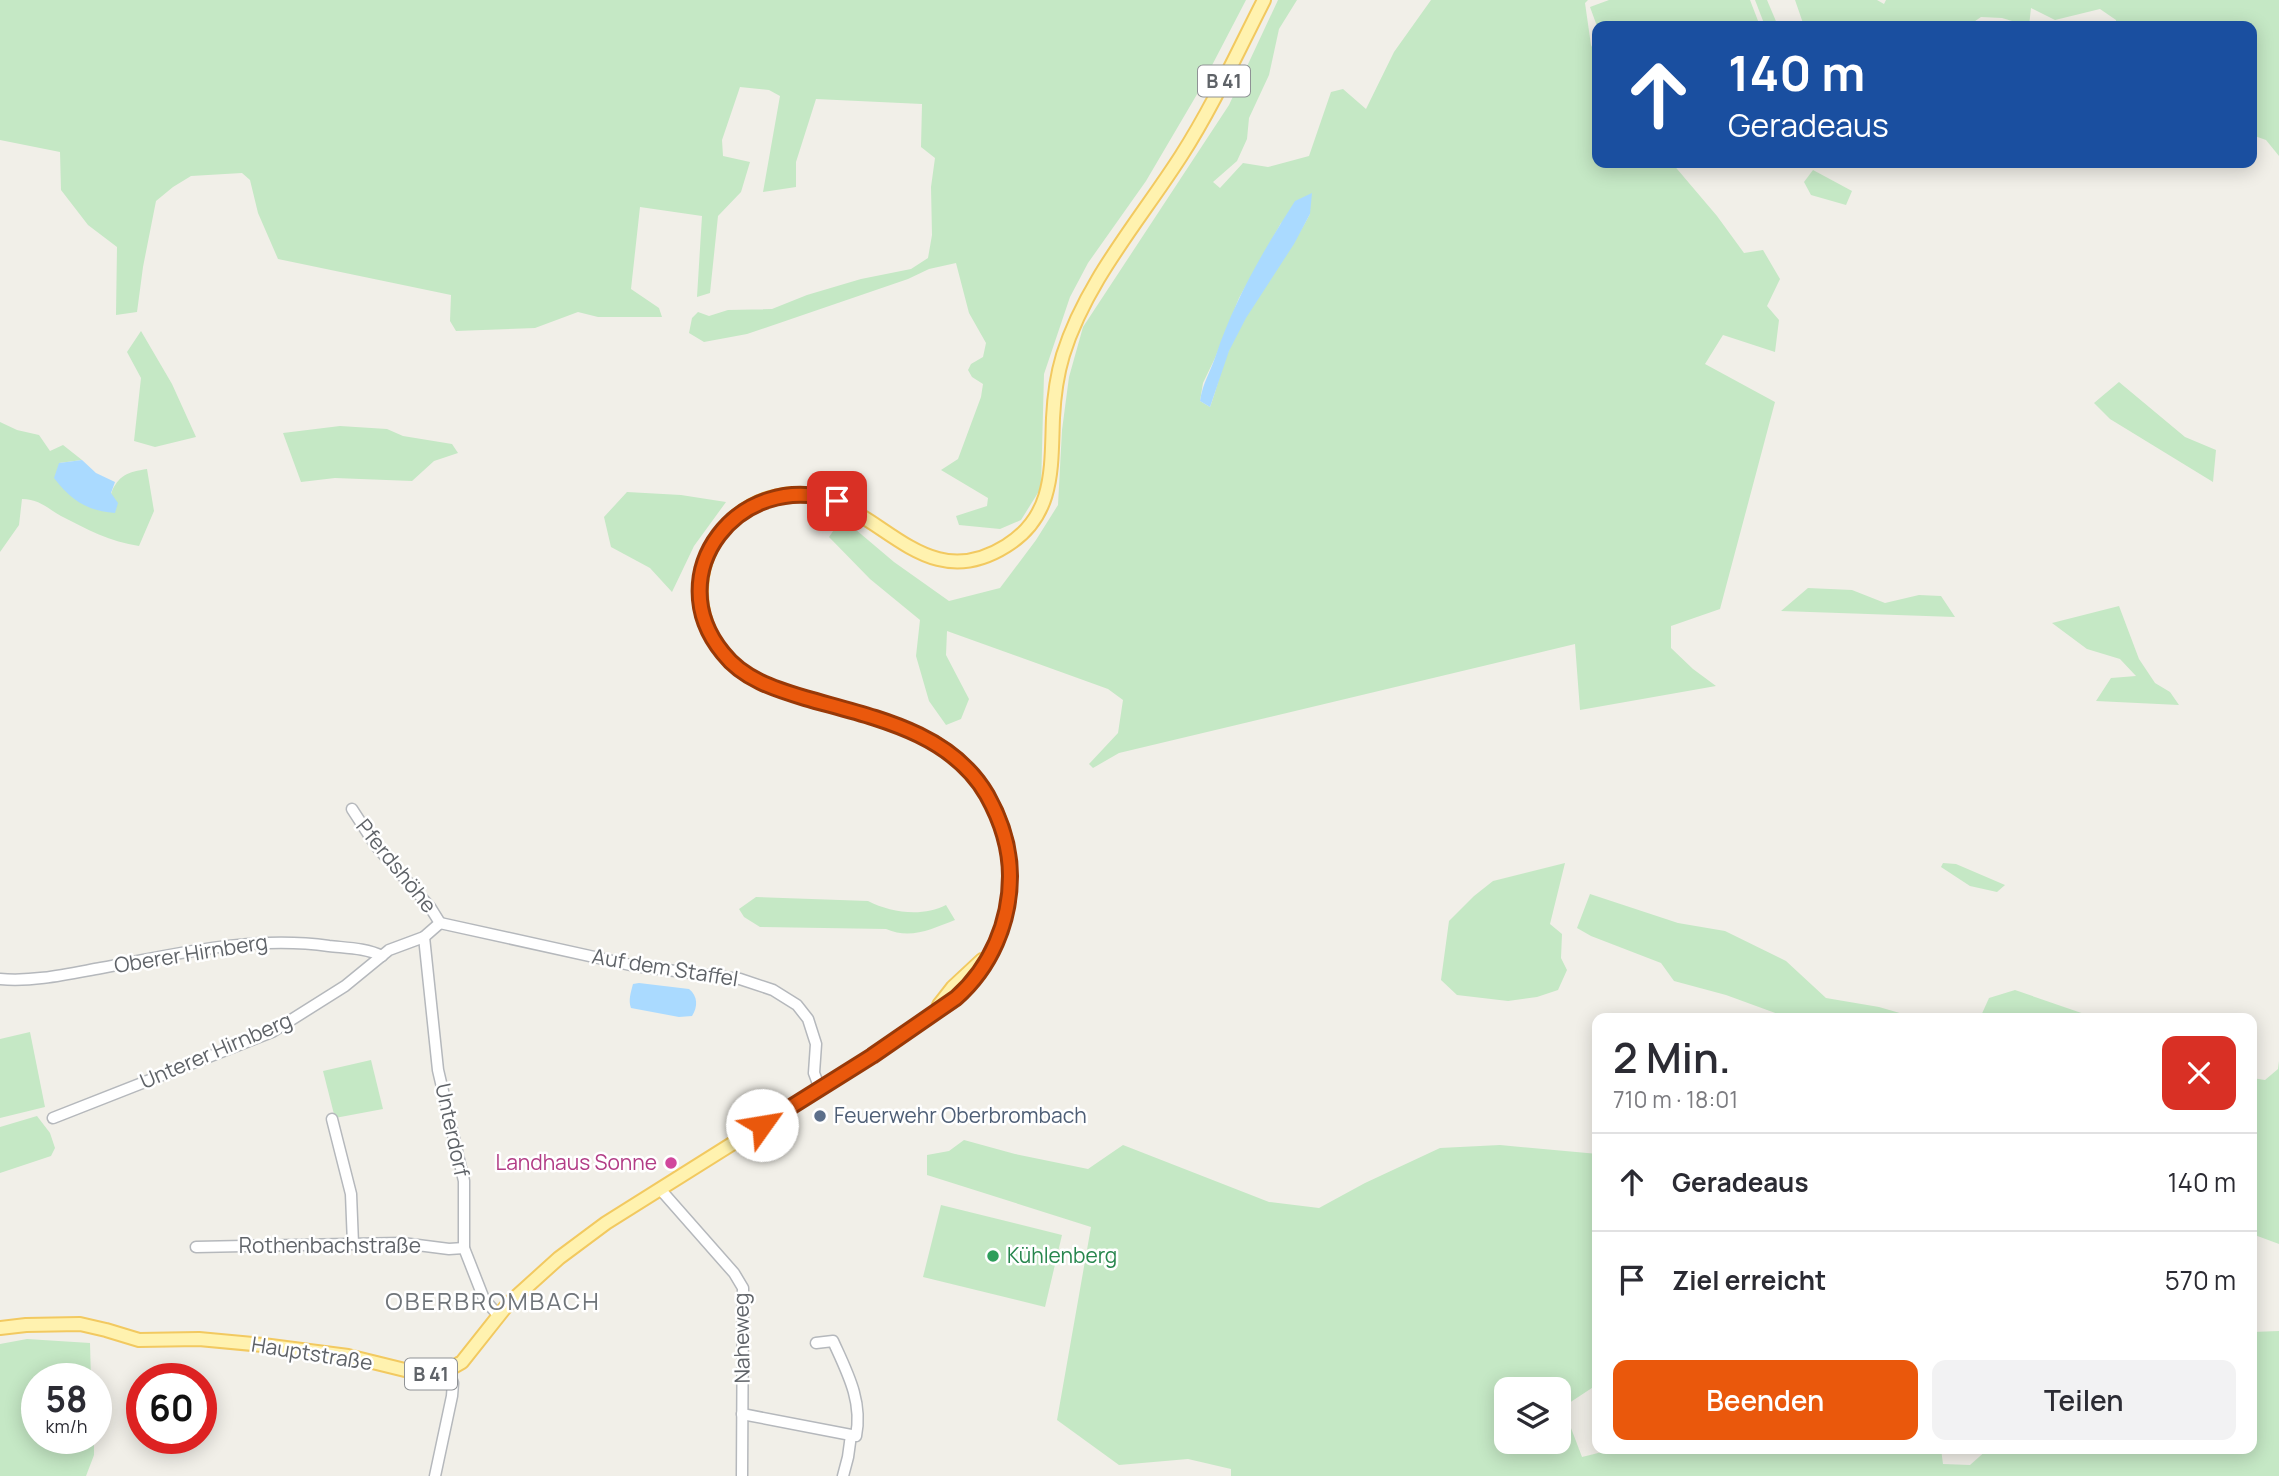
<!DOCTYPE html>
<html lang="de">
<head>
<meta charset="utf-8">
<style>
  :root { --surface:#fff; --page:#f2f2f3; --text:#2b2b33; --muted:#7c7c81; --line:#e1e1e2; --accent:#ea580c }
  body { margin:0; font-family:Manrope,sans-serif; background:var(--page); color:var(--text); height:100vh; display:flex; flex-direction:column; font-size:26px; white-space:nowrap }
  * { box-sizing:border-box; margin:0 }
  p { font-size:23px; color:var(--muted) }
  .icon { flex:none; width:38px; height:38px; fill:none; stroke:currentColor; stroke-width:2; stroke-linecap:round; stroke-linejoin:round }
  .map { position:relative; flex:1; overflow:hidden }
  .side { position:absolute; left:1592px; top:1013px; width:665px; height:441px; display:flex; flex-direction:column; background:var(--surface); border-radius:14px; box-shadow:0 4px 18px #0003 }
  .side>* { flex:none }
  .top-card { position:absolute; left:1592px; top:21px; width:665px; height:147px; border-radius:14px; box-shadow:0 4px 18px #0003; background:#1a4fa0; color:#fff; overflow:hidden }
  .fabs { position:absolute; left:1494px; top:1377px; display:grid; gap:14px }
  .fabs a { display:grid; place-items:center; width:77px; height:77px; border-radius:14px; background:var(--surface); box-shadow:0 4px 18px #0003; font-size:35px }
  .speed { position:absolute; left:21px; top:1363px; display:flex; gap:14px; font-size:35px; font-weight:700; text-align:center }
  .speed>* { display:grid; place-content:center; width:91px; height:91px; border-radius:50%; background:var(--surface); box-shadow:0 4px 18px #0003; line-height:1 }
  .speed small { font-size:18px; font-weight:400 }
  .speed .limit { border:10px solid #d22; background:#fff; color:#111 }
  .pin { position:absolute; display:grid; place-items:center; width:60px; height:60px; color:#fff; margin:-30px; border-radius:14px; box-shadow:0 4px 10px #0006 }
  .me { position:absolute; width:77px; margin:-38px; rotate:58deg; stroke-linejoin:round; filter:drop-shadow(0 0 5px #0008) }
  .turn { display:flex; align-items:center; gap:24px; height:147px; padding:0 21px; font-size:32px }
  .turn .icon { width:91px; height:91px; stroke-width:2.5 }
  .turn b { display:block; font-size:49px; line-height:60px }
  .round { display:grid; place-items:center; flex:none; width:74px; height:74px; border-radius:14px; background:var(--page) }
  .overview { display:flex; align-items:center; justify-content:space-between; height:119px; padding:0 21px }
  h1 { font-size:42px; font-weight:600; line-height:52px }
  .primary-button { display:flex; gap:14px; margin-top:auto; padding:14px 21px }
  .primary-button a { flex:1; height:80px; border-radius:14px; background:var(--accent); color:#fff; font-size:28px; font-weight:600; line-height:80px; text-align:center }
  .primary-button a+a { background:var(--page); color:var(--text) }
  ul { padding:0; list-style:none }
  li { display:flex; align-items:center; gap:21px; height:98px; padding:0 21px; border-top:2px solid var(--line) }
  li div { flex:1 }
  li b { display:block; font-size:26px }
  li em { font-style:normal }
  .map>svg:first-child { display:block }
</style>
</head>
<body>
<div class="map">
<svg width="2279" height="1476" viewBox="0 0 2279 1476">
  <rect width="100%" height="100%" fill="#f1efe8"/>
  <!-- green -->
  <g fill="#c5e8c5" fill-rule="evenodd">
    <path d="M0,0h1246l-50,96 -50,85 -58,82 -18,34 -26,77 -3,114 -20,32 -21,9 -41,-4 -3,-9 31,-10 1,-8 -47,-28 17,-11 23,-62 2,-13 -11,-7 -4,-7 3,-6 12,-7 3,-14 -17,-30 -13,-50 -27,6 -21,10 -161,55 -43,8 -15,-9 3,-15 6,-6 11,4 19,-6 44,-1 35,-14 54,-16 50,-10 17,-11 4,-23 -1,-48 4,-29 -14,-11 1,-43 -106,-5 -20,63v25l-33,5 17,-96 -11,-6 -29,-3 -18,53 1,16 27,6 -9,30 -23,24 -8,77 -13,4 5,-81 -62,-9 -9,82 28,19 3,9h-64l-20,-5 -43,16 -79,3 -6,-10 1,-26 -173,-36 -20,-46 -8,-33 -8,-7 -51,3 -18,11 -17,14 -13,66 -6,45 -21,3 1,-68 -29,-22 -27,-35 -1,-38 -60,-12z"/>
    <path d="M1278,0h19l-18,29 -10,46 -20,43 -2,21 -10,22 -24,21 7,6 23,-25 25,4 41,-11 22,-64 12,-3 23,20 28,-57 37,-52h157l-3,3 6,42 7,14v104h74l45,53 27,37 19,-3 17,29 -13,27 12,14 -4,32 -52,-17 -18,29 70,38 -55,207 -49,17v22l22,21 23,17 -136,24 -5,-66 -456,109 -26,15 -4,-4 29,-31 5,-33 -15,-11 -161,-58 -1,24 23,44 -8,20 -15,6 -17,-24 -13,-45 4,-36 -50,-41 -41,-42 13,-19 52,44 55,39 51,-13 36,-48 22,-35 4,-75 7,-53 14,-50 146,-222zM1310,214c-25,47 -60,88 -81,136 -8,18 -12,39 -19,57l-10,-6 3,-18 12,-25 24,-60 42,-75z"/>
    <path d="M1609,0h141l10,26h-162v3l-8,-22z"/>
    <path d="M1755,0h12l11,26h-13z"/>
    <path d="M1795,0h82l7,4 2,-4h393v156l-13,-16 -14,-5v-109h-136v-6l-16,-11 -45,11 -24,-12 -2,18 -27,-8 -21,-1 -13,9h-164z"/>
    <path d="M1813,170l39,21 -6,14 -35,-10 -7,-13z"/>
    <path d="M141,331l31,53 24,53 -41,10 -21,-6 7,-63 -14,-26z"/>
    <path d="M2119,382l66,55 31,13 -3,32 -103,-63 -16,-16z"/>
    <path d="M0,422l17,8 22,5 11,16 13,-6 19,15 -23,3 52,31c7,-19 17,-22 36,-25l7,42 -15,35c-28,-4 -53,-17 -78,-30 -14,-8 -22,-17 -39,-17l-3,26 -19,27z"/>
    <path d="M340,426l47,3 16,7 49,8 6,9 -24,8 -22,20 -77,-3 -34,4 -18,-49z"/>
    <path d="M627,492l54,3 45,7 -32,44 -22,46 -22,-24 -39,-21 -7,-30z"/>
    <path d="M1808,588l44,2 33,13 34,-8 22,1 14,21 -174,-6z"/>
    <path d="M2119,606l20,53 16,24 15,9 9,13 -83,-4 15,-23 25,-2 -16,-17 -33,-10 -35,-26z"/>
    <path d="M1565,863l-15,61 12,10 -1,24 6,12 -9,20 -21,7 -29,4 -51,-6 -16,-15 8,-59 25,-25 19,-15z"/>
    <path d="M1943,863l13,1 49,21 -8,7 -27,-6 -29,-19z"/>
    <path d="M1590,894l88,29 47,8 61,30 40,37 53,9 38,11h-136l-3,-4 -52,-19 -52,-14 -13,-18 -70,-27 -14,-8z"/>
    <path d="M756,897l112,4c23,12 55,16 78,4l9,15c-24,9 -44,20 -69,9l-126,-2 -16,-10 -5,-8z"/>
    <path d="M2015,990l81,28h-116l9,-20z"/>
    <path d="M30,1032l15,75 -45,11v-79z"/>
    <path d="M371,1060l12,49 -48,9 -12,-47z"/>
    <path d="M2279,1061v183l-27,-10v-156l13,2 13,-11z"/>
    <path d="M37,1116l13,17 5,15 -4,8 -51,17v-46z"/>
    <path d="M964,1140l51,14 73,15 35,-24 146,57 50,6 46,-25 75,-35 60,-3 98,9v230l-35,23 19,50 32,-8h327l2,15 27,1 18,-16h264v-117l27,-1v145h-1048v-7l-43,-10 -69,6 -62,-45 34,-193 -164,-52v-20l22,-4zM1507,1390h52v52h-52z"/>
    <path d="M941,1205l121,30 -17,72 -122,-30z"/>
    <path d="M27,1339l63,4 1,36h-54v59l57,1v16l-8,21h-86v-132z"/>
  </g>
  <!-- water -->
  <g fill="#aadaff">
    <path d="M1312,193l-2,21 -16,30 -48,74 -17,33 -19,56 -10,-6c3,-19 10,-28 16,-46 18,-54 48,-106 79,-154z"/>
    <path d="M82,460l14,13 19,9 -4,11 7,10 -3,10c-28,-2 -44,-13 -61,-35l5,-15z"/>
    <path d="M639,983l50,6c9,7 9,18 3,27l-13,1 -48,-9c-3,-8 0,-16 2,-24z"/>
  </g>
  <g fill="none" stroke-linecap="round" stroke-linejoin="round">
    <defs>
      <g id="minor">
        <path d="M352,809l24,37 54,61 10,16"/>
        <path d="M440,923l195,43 105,13 33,11 24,15 11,14 8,25 -2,29 6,16"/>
        <path d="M424,937l14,133 26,111v67l20,51 14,16"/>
        <path d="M0,979c34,3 68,-5 101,-11 76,-14 151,-33 228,-22 17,2 37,2 53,10"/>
        <path d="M53,1118l219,-86 73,-46 44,-36 35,-13 16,-14"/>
        <path d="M332,1119l19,75 2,50"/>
        <path d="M660,1189l74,84 9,15 -1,188"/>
        <path d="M196,1247l206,-4 47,6 15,-1"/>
        <path d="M816,1343l17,-2c14,31 30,60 23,95l-5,-1"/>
        <path d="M742,1414l109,21 -3,22 -5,19"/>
        <path d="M435,1476l17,-80 1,-13 -5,-13"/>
      </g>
      <g id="major">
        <path d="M939,1005l14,-18 29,-27"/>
        <path d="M0,1328l26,-3 54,-1 26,6 33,10 60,-1 64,6 85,11 65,16 21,2 14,-4 14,-8 46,-58 51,-46 47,-35 266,-167 84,-58c34,-30 54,-75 54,-121 0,-26 -7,-54 -20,-77 -16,-28 -39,-51 -69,-64 -36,-17 -76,-26 -114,-38 -20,-6 -42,-12 -60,-23 -29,-18 -48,-53 -46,-88 1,-27 14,-52 34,-70 12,-10 27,-18 43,-21 92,-20 134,109 228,50 49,-30 45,-78 47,-128 1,-21 4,-43 10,-63 23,-74 77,-135 118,-199 32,-50 56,-103 83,-156"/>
      </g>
    </defs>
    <!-- minor casing -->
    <use href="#minor" stroke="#b5b8bc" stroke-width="13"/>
    <!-- major casing -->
    <use href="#major" stroke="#f2c960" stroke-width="16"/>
    <!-- minor -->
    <use href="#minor" stroke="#fff" stroke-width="10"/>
    <!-- major -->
    <use href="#major" stroke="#fff2af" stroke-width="12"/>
  </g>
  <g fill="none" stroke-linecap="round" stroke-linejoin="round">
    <defs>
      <path id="route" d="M762,1125l110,-69 84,-58c35,-31 54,-76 54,-122 0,-29 -9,-56 -23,-81 -37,-64 -116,-78 -182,-97 -30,-9 -62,-19 -82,-45 -65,-79 16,-185 114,-152"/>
    </defs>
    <!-- route casing -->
    <use href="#route" stroke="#983908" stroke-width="18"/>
    <!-- route -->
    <use href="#route" stroke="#ea580c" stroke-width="12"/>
  </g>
  <!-- markers -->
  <circle fill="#5c6f8a" stroke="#fff" stroke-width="2.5" cx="820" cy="1116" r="7"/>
  <circle fill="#d1479c" stroke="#fff" stroke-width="2.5" cx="671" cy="1163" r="7"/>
  <circle fill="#2e9e5b" stroke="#fff" stroke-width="2.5" cx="993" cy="1256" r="7"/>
  <g text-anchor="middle" stroke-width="5" stroke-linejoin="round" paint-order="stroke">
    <!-- shield labels -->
    <g fill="#fff" stroke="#8f9295" stroke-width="2">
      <rect x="1198" y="65.5" width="52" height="31" rx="5"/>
      <rect x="405" y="1358.5" width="52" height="31" rx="5"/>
    </g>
    <g font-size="19" font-weight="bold" fill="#5f6368">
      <text x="1224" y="88">B 41</text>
      <text x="431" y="1381">B 41</text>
    </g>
    <!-- street labels -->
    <g font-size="21" fill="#5f6368" stroke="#fff">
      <text transform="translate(396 866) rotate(51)" y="7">Pferdshöhe</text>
      <text transform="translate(191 954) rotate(-9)" y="7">Oberer Hirnberg</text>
      <text transform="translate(665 968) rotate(9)" y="7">Auf dem Staffel</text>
      <text transform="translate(216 1051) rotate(-23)" y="7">Unterer Hirnberg</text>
      <text transform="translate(452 1130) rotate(78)" y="7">Unterdorf</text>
      <text x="330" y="1253">Rothenbachstraße</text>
      <text transform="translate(742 1338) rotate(-91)" y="7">Naheweg</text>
      <text transform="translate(312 1354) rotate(9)" y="7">Hauptstraße</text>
    </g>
    <!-- service labels -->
    <g font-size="21" fill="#4e5e75" stroke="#fff" text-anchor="start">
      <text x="834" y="1123">Feuerwehr Oberbrombach</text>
    </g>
    <!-- hotel labels -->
    <g font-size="21" fill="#b23c85" stroke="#fff" text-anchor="end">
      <text x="657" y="1170">Landhaus Sonne</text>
    </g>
    <!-- leisure labels -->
    <g font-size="21" fill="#27864d" stroke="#fff" text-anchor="start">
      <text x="1007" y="1263">Kühlenberg</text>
    </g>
    <!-- quarter labels -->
    <g font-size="24" letter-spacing="2" fill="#70757a" stroke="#fff">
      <text x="493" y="1310">OBERBROMBACH</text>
    </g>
  </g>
</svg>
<div class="fabs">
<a><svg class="icon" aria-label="layers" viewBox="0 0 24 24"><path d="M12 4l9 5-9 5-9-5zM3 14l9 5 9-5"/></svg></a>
</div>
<div class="speed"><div>58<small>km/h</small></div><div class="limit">60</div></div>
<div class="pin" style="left:837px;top:501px;background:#d93025"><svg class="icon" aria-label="arrive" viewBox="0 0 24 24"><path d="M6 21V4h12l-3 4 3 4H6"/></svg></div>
<svg class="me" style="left:762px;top:1125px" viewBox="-20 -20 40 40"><circle r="19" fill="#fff"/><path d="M0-13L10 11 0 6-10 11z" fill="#ea580c"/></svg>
<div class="top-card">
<div class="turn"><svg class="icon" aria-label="ahead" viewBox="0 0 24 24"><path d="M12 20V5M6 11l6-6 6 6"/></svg><div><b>140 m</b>Geradeaus</div></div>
</div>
<section class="side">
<div class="overview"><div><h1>2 Min.</h1><p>710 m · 18:01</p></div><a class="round" style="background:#d93025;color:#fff"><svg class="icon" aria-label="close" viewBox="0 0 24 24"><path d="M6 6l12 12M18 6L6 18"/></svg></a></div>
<ul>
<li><svg class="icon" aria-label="ahead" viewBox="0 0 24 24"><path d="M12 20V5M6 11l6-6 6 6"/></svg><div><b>Geradeaus</b></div><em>140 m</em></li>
<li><svg class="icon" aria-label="arrive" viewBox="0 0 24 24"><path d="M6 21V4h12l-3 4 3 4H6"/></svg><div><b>Ziel erreicht</b></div><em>570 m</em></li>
</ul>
<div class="primary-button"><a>Beenden</a><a>Teilen</a></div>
</section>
</div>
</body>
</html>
